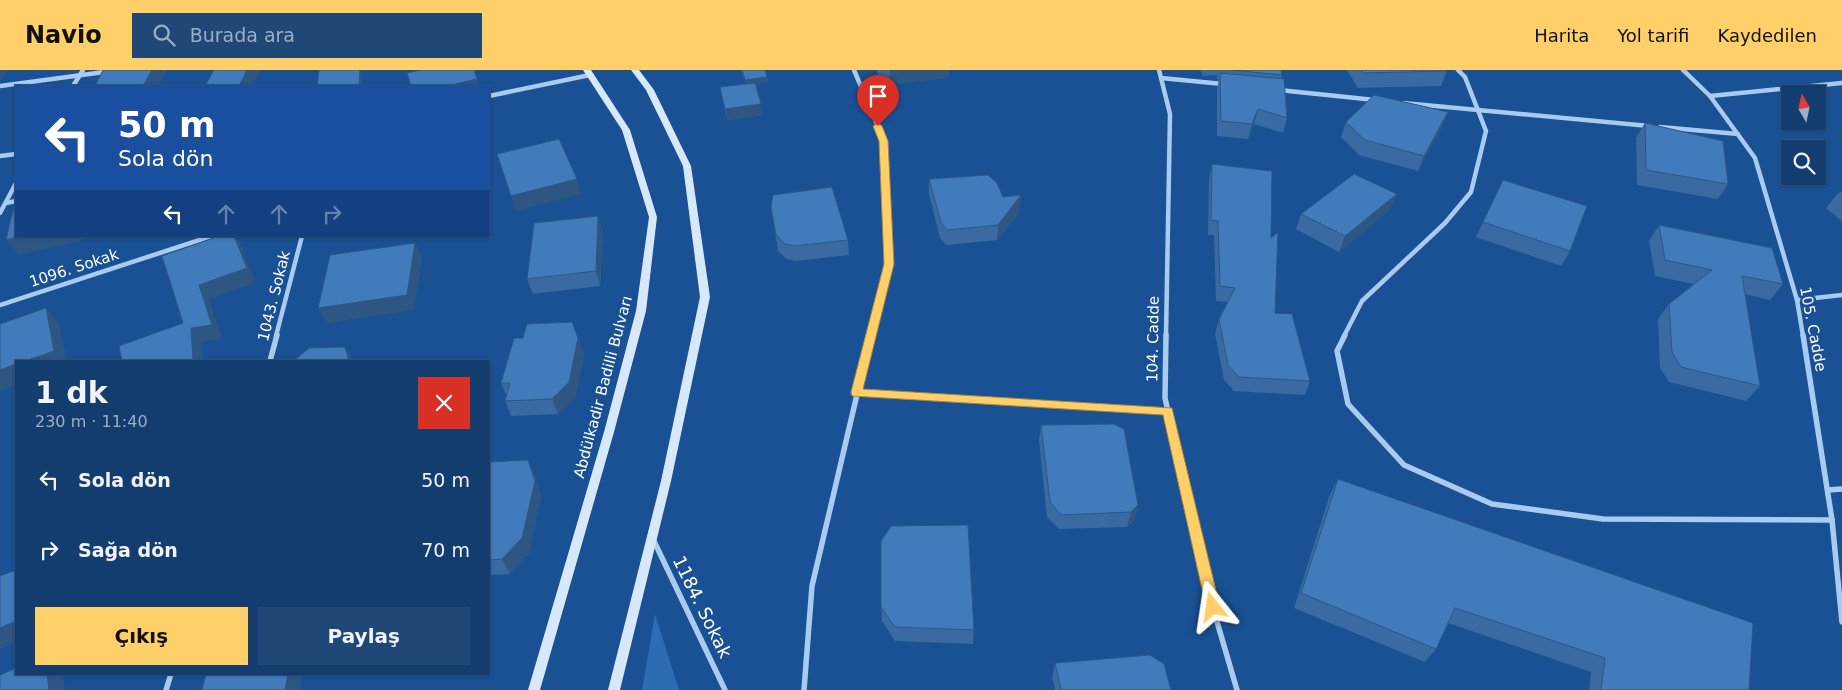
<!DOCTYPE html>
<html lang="tr">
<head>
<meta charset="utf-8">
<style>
  :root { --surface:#133d6f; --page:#204877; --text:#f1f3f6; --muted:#9daec3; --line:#325682; --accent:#ffd069 }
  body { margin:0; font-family:"DejaVu Sans",sans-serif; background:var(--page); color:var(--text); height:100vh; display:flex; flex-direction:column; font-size:19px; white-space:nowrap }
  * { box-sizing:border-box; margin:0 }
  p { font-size:16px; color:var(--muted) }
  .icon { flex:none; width:28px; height:28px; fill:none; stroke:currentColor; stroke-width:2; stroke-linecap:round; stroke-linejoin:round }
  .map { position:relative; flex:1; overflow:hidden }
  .details { position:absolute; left:15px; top:290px; width:475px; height:315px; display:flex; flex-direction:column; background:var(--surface); border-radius:0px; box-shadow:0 1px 4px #0004,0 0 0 1px var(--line) }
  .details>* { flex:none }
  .guide { position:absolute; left:15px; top:15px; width:475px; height:152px; border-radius:0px; box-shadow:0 1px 4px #0004,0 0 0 1px var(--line); background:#1a4fa0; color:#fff; overflow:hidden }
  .needle { width:32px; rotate:351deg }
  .controls { position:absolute; left:1781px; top:15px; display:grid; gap:10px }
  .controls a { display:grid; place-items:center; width:45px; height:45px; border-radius:0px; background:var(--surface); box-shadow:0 1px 4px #0004,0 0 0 1px var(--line); font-size:25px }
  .pin { position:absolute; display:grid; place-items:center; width:42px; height:42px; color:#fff; margin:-51px -21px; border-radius:50% 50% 50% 0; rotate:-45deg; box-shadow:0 0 5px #0007 }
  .pin .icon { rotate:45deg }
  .me { position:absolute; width:55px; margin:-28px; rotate:345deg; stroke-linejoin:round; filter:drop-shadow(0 0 4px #0008) }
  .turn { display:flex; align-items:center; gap:18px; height:105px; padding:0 20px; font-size:22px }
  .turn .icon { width:65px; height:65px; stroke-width:2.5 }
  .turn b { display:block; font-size:35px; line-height:42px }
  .lanes { display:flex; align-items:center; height:48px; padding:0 20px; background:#0003; justify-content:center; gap:25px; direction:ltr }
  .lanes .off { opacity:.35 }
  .round { display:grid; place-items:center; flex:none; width:52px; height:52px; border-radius:0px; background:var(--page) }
  .headline { display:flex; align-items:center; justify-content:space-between; height:85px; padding:0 20px }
  h1 { font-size:30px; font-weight:700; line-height:38px }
  .primary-button { display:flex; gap:10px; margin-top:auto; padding:10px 20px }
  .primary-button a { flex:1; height:58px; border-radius:0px; background:var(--accent); color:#111; font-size:20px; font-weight:700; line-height:58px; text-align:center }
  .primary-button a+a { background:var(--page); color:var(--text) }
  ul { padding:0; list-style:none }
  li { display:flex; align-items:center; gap:15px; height:70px; padding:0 20px }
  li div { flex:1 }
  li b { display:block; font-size:19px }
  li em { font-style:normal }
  header { display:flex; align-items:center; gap:30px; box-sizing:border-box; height:70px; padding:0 25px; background:var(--accent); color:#111 }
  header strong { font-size:24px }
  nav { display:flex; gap:28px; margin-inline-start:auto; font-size:18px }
  .search { width:350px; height:45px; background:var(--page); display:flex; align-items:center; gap:12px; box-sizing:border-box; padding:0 18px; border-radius:0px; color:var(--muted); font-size:19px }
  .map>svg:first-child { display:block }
</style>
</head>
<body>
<header>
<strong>Navio</strong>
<div class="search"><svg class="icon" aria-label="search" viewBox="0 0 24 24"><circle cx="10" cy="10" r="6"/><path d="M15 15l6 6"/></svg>Burada ara</div>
<nav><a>Harita</a><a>Yol tarifi</a><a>Kaydedilen</a></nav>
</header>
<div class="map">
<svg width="1842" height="620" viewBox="0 0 1842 620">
  <rect width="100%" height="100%" fill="#195194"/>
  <!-- green -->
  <path fill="#2c6cb2" d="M655,544l24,76h-37z"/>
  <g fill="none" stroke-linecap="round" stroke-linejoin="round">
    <!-- street-far1 -->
    <g stroke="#aacbf0" stroke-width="4.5">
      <path d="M854,0l30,71 5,123 -19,72"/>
      <path d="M1159,0l11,44 -4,222"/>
      <path d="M1683,0l27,26 45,62 42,142 6,36"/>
      <path d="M1161,8l62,6"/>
      <path d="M0,16l119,-16"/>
      <path d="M73,16l10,-16"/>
      <path d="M1279,20l96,10"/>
      <path d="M489,26l101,-21"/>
      <path d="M1710,26l132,-13"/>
      <path d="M1403,33l246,23"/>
      <path d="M1660,57l78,7"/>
      <path d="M0,86l16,-2"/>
      <path d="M6,133l10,-2"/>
      <path d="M0,143l16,-30"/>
      <path d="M1797,230l45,-5"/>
      <path d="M0,235l212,-69"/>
      <path d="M276,266l26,-100"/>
      <path d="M1344,266l18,-35 83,-78 26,-31 15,-61 -21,-54 -7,-7"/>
    </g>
    <!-- street -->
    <g stroke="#aacbf0" stroke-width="5.5">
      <path d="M1166,265l-1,63 43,193 29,99"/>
      <path d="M1345,265l-8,16 11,53 56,61 88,39 111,15 229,1"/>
      <path d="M1803,265l29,185 10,102"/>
      <path d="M270,291l7,-26"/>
      <path d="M856,322l312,19"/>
      <path d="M1828,420l14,-1"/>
      <path d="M653,469l72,151"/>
      <path d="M166,620l5,-16"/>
      <path d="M804,620l8,-104 59,-251"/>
    </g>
    <!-- secondary -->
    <g fill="#d8e8fb" fill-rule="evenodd">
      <path d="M583,0h8l39,60 27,87 -11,94 -32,121 -74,258h-12l76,-258 32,-121 13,-94 -27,-87z"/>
      <path d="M631,0h8l15,20 37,76 19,131 -39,184 -51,209h-12l53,-209 39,-184 -17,-131 -37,-76z"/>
    </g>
  </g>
  <!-- wall -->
  <g fill="#396aa1">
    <path d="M741,0h24l2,7 1,5 -12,2 7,31 -36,5 -7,-33 26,-3z"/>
    <path d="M876,0h73l-1,8 -58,6 -9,-4z"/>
    <path d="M1200,0h81l1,5 -1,4 6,39 -4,15 -29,-9 -6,15 -31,-3v-48l2,-8 -2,-1v-4l-14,1z"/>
    <path d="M1347,0h99l1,1 -6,15 -83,2z"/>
    <path d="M1448,42l-6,15 -24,44 -59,-16 -18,-18 5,-15z"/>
    <path d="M1645,53l83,61 -10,15 -81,-14 -1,-47z"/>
    <path d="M1212,94l59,74 4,75 35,68 -5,14 -71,-4 -10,-11 -9,-46 4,-15 9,-17 -12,-1 -2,-66h-6l1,-56z"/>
    <path d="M929,109l74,18 17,14 -23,29 -51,5 -6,-7 -11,-44z"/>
    <path d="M1503,110l67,71 -9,15 -85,-29z"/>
    <path d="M1842,122v29l-16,-13 12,-15z"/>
    <path d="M771,137l77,33 1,15 -53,6 -9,-2 -9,-8z"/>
    <path d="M1390,140l-51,42 -43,-23 5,-15z"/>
    <path d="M1659,155l124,59 -13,16 -25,-6 15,92 -14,15 -77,-19 -9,-14 -2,-49 11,-15 25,-20 -39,-8 -6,-35z"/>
    <path d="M603,161l-3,55 -67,8 -6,-15z"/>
    <path d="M578,268l6,16 -9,44 -17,16 -47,2 -6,-15 1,-6 -5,-12z"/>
    <path d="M1114,354l21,96 -8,7 -68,2 -12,-12 -8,-77 2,-15z"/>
    <path d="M489,392l46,13 6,21 -12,57 -19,21 -21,1z"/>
    <path d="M1338,409l411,211h-160l2,-18 -143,-49 -12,26 -11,13 -131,-54 36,-114z"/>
    <path d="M881,537l93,23 -1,14 -78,-3 -13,-20z"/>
    <path d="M1055,593l116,27h-116l-3,-13z"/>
  </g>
  <!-- shaded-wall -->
  <g fill="#2e5683">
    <path d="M0,0h8l-8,11z"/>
    <path d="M152,0h15l-8,16h-16z"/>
    <path d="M247,0h14l-8,16h-14z"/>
    <path d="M360,0h2v16h-3z"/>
    <path d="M890,0h59l-1,8 -58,6z"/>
    <path d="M767,7l1,5 -22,4 -1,-6z"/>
    <path d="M477,9l3,7h-33z"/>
    <path d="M761,34l2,11 -36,5 -2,-11z"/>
    <path d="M1258,39l-4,15 -6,15 4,-15z"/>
    <path d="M1448,42l-6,15 -24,44 6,-15z"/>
    <path d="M577,109l4,15 -65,17 -5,-15z"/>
    <path d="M1397,124l-7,16 -51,42 6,-16z"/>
    <path d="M1021,125l-1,16 -23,29 1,-15z"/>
    <path d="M598,146l5,15 -3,55 -4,-15z"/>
    <path d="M21,166h79l-81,19 -13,-15z"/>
    <path d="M234,166h1l6,10 15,37 -47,16 13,40 -21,3 2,19h-10l-2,-33 8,-43z"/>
    <path d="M415,173l7,15 -8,52 -87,13 -9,-15z"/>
    <path d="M46,238l13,16 8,37h-42z"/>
    <path d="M578,268l6,16 -9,44 -17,16 -6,-15z"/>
    <path d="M345,277l8,14h-4z"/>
    <path d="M16,294v21l-16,6v-21z"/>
    <path d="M528,390l7,15 6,21 -12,57 -19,21 -8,-15z"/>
    <path d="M1138,435l-3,15 -8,7 4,-15z"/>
    <path d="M16,551v22l-16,6v-21z"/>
    <path d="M47,604h16l2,16h-16z"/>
    <path d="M288,604h15l-3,16h-15z"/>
  </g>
  <!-- building -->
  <g fill="#427bbb" stroke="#2e5683">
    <path d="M103,0h49l-9,16h-48z"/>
    <path d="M214,0h33l-8,16h-34z"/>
    <path d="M319,0h41l-1,16h-42z"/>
    <path d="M420,0h54l3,9 -30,7h-36l-4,-13z"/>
    <path d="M742,0h23l2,7 -22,3z"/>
    <path d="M1231,0h50l1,5z"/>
    <path d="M1361,0h85l1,1 -84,2z"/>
    <path d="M1220,3l64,6 3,39 -29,-9 -6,15 -31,-3z"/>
    <path d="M755,13l6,21 -36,5 -5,-22z"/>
    <path d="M1374,25l74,17 -24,44 -59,-16 -19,-18z"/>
    <path d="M1645,53l78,18 5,43 -82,-14z"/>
    <path d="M559,69l18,40 -66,17 -14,-42z"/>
    <path d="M1212,94l60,7 -1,67 7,-6 -3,81 17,1 18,67 -71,-4 -11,-12 -9,-46 16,-31 -15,-2 -2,-65 -7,-1z"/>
    <path d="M1354,104l43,20 -52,42 -44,-22z"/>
    <path d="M988,105l9,8 6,14 18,-2 -23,30 -51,5 -6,-7 -12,-44z"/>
    <path d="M1503,110l84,26 -17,45 -87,-29z"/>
    <path d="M832,117l16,53 -53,6 -10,-2 -9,-9 -5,-28 2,-12z"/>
    <path d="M16,131v35h5l-15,4 9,-38z"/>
    <path d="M598,146l-2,55 -69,8 7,-56z"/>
    <path d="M1659,155l113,23 11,36 -41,-8 18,110 -79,-19 -9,-15 -3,-48 43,-34 -47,-10z"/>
    <path d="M219,166h15l13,32 -48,17 13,40 -21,3 2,33h-71l-3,-15 64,-23 -21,-67z"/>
    <path d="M415,173l-8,52 -89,13 12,-53z"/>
    <path d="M46,238l8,43 -29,10h-9v3l-16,6v-46z"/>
    <path d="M572,252l6,16 -9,44 -17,17 -47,2 5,-18h-9l13,-45h9l4,-14z"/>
    <path d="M345,277l4,14h-55l1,-1 14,-12z"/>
    <path d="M1114,354l10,5 14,76 -7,7 -70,3 -11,-13 -9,-77z"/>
    <path d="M528,390l7,21 -13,57 -20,21 -13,1v-98z"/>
    <path d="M1338,409l415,144 -4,67h-148l4,-32 -150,-50 -19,41 -135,-56z"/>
    <path d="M968,455l6,105 -79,-3 -14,-20v-66l10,-15z"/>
    <path d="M16,500v51l-16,7v-52z"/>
    <path d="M1150,585l14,9 7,26h-110l-6,-27z"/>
    <path d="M16,598v6h31l2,16h-49v-15z"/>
    <path d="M206,604h82l-3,16h-83z"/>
  </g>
  <!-- route -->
  <path fill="#ffd069" stroke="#a68744" d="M878,53l4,3 6,15 6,123 -31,125 309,19 48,199 -2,5 -5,1 -5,-1 -2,-5 -43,-192 -311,-19 -1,-4 33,-128 -5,-123 -6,-15z"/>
  <g text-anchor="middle" stroke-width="5" stroke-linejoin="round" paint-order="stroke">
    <!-- street labels -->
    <g font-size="15" fill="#fff" stroke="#195194">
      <text transform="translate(74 198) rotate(-18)" y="5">1096. Sokak</text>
      <text transform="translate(274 226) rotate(-76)" y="5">1043. Sokak</text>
      <text transform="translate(1813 259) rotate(79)" y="5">105. Cadde</text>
      <text transform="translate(1153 269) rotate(-89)" y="5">104. Cadde</text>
      <text transform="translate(603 317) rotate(-75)" y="5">Abdülkadir Badilli Bulvarı</text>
    </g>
    <!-- near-street labels -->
    <g font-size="18" fill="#fff" stroke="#195194">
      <text transform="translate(702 537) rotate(64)" y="6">1184. Sokak</text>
    </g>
  </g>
</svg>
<div class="controls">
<a><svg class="needle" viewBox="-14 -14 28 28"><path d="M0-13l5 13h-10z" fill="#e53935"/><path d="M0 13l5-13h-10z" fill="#9daec3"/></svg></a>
<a><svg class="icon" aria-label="search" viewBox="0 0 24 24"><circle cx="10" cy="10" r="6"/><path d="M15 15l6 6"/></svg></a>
</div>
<div class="pin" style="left:878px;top:56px;background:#d93025"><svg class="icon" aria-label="arrive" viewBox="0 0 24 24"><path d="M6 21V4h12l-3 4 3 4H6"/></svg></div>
<svg class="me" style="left:1213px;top:537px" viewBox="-20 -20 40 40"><path d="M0-17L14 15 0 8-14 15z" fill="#ffd069" stroke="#fff" stroke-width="4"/></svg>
<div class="guide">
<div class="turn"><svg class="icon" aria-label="left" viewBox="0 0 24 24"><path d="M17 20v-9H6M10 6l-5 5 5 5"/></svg><div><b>50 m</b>Sola dön</div></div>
<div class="lanes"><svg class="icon" aria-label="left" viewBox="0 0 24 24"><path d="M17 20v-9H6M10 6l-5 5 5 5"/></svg><svg class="icon off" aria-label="ahead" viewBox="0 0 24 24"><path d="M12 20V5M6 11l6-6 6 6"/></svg><svg class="icon off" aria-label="ahead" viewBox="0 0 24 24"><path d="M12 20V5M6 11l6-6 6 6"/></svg><svg class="icon off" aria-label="right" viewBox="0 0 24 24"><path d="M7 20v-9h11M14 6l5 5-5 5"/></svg></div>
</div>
<section class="details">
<div class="headline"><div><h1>1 dk</h1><p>230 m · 11:40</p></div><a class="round" style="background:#d93025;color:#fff"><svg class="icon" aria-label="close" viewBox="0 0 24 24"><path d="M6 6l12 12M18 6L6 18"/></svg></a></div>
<ul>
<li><svg class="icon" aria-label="left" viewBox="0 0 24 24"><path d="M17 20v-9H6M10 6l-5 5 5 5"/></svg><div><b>Sola dön</b></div><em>50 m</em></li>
<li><svg class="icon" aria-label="right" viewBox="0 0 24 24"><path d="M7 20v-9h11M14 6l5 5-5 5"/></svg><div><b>Sağa dön</b></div><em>70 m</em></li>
</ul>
<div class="primary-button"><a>Çıkış</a><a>Paylaş</a></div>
</section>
</div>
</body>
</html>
